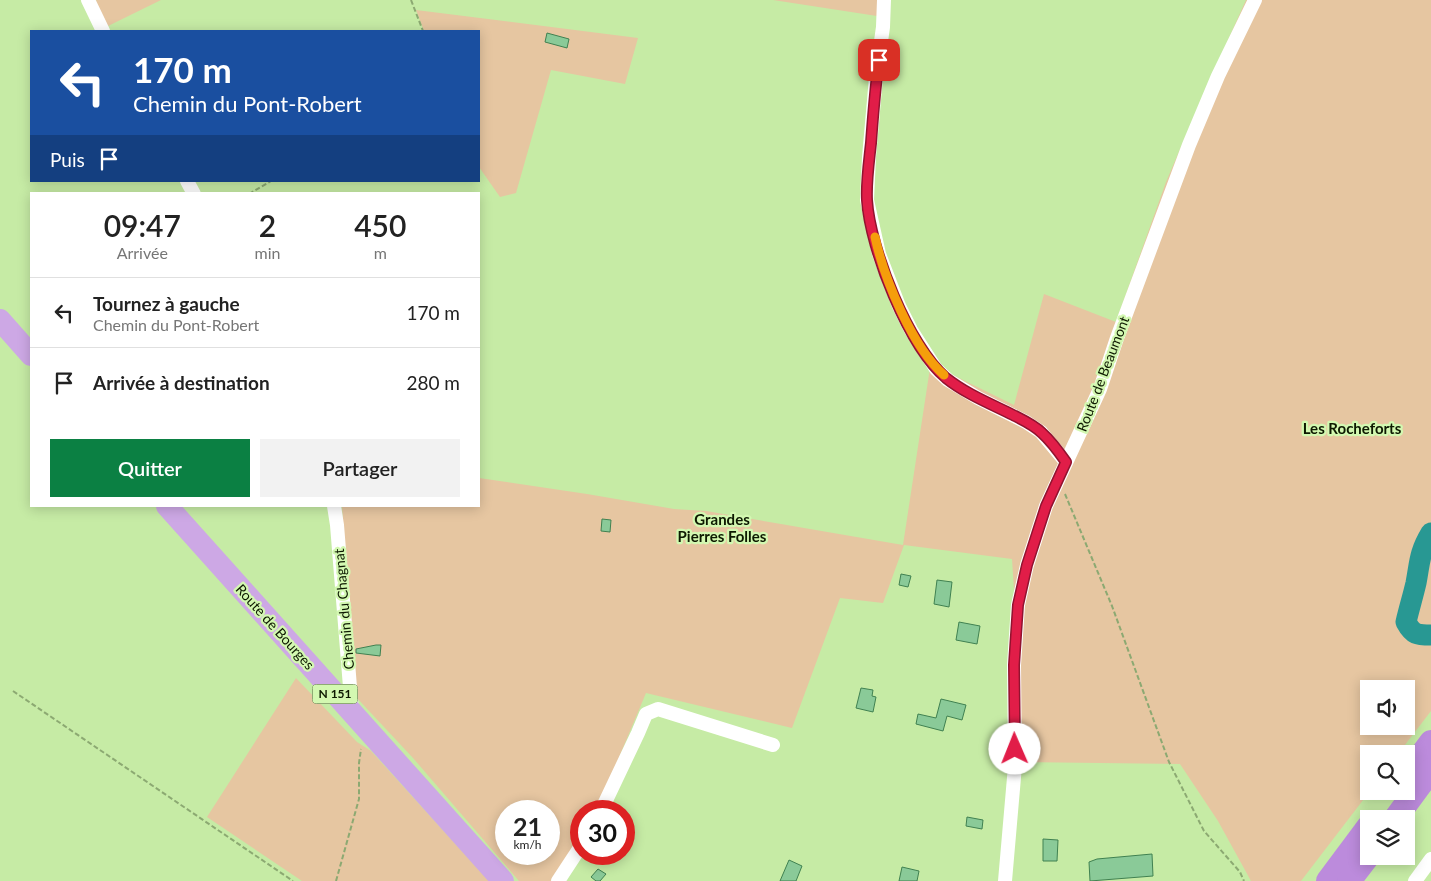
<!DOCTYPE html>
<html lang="fr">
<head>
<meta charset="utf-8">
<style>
  :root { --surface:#fff; --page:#f2f2f2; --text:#222; --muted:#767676; --line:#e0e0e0; --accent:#0b8043 }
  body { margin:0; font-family:Lato,sans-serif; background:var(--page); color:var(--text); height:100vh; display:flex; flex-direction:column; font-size:19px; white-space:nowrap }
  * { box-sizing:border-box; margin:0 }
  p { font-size:16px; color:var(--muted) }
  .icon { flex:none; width:28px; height:28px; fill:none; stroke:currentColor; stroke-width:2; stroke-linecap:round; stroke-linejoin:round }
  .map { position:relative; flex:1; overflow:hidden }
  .sheet { position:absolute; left:30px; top:192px; width:450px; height:315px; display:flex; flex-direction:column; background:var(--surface); border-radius:0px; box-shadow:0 2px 12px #0003 }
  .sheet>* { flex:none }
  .banner { position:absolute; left:30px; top:30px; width:450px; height:152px; border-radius:0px; box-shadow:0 2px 12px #0003; background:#1a4fa0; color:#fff; overflow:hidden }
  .tools { position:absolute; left:1360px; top:680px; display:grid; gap:10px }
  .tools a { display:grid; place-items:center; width:55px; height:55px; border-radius:0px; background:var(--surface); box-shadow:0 2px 12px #0003; font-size:25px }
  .speed { position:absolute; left:495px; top:800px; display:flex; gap:10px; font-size:25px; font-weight:700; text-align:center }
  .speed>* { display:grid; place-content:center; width:65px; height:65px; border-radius:50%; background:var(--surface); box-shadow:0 2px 12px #0003; line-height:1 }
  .speed small { font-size:12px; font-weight:400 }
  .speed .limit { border:8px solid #d22; background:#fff; color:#111 }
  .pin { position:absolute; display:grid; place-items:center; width:42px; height:42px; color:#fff; margin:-21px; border-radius:10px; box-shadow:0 2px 8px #0006 }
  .me { position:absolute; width:55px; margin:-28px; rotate:359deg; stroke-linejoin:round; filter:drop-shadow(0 0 4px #0008) }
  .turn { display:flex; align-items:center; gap:18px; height:105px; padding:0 20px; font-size:22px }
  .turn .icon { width:65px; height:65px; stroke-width:2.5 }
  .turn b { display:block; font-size:35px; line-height:42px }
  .then { display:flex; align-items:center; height:48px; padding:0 20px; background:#0003; gap:10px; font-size:19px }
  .eta { display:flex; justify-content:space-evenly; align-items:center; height:85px; text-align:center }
  .eta b { font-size:30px; font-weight:600; line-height:35px }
  .button { display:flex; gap:10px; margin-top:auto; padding:10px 20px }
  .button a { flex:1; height:58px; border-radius:0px; background:var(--accent); color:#fff; font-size:20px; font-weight:600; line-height:58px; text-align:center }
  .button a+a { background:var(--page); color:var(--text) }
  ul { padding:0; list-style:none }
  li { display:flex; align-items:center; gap:15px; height:70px; padding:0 20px; border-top:1px solid var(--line) }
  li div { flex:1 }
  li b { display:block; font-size:19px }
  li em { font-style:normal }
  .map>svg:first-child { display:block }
</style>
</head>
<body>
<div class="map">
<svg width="1431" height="881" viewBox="0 0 1431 881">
  <rect width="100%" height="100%" fill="#c6eba5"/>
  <!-- green -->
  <g fill="#e6c6a1" fill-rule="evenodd">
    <path d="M97,0h64l-57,28 -12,-26z"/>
    <path d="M773,0h105l-1,16z"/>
    <path d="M1246,0h185v711l-33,43h-29l1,37 -69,90h-50l-33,-60 -38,-57 -161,-2v-94l-7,-109 -108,-14 -21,58 -43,-5 -48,130 -146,-35 -44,105 -8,13h-13v21l-28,49h-34l-106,-123 -57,-61 -11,-141 -3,-50h137v-28l108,16 87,15 32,2 197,34 27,-177 23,7 61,30 30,-111 72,28 50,-140 35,-82zM1369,689h37v37h-37zM506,811h43v43h-43z"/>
    <path d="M416,10l222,28 -13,46 -74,-14 -35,123 -16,4 -21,-30v-136h-55z"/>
    <path d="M296,678l61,64 14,9 118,130h-187l-95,-64z"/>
  </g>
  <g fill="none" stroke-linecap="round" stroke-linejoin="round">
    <!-- river -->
    <path stroke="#289893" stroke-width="21" d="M1431,533c-12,20 -11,29 -15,50 -3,13 -7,26 -10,39 7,13 11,13 25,13"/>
  </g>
  <!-- building -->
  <g fill="#8aca98" stroke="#408151">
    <path d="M547,33l22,6 -2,9 -22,-6z"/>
    <path d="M602,519l9,1 -1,12 -9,-1z"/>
    <path d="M901,574l10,2 -3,11 -9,-2z"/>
    <path d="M937,580l15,2 -3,25 -15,-3z"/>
    <path d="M959,622l21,4 -3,18 -21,-4z"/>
    <path d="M376,645h5l-1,11 -24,-3v-4z"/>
    <path d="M861,688l12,2 -1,6 4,1 -3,15 -17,-4z"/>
    <path d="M941,699l25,6 -4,15 -15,-4 -4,15 -27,-7 2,-10 18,4z"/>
    <path d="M967,817l16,3 -1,9 -16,-3z"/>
    <path d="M1043,839l15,1 -1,21h-14z"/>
    <path d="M1152,854l1,22 -63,5 -1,-19 8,-3z"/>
    <path d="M789,860l13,6 -6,15h-16z"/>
    <path d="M902,867l17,4 -2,10h-18z"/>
    <path d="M598,869l8,5 -6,7h-4l-5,-4z"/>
  </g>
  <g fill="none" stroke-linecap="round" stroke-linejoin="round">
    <!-- path -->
    <g stroke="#8ca972" stroke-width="2" stroke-dasharray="5 2.5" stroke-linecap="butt">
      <path d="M411,0l12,31"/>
      <path d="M249,194l22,-13"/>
      <path d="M1065,494l47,112 57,156 35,69 36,41 4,9"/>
      <path d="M13,691l280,190"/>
      <path d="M336,881l23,-82v-36l2,-14"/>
    </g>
    <!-- minor -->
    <g stroke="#fff" stroke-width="14">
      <path d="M88,0l15,31"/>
      <path d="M884,0l-1,27 -7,50 -7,80 -2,43 12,54 20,52 12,24 25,39 12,11 30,18 48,24 15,10 25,30"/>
      <path d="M187,181l7,13"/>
      <path d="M334,506l3,19 15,187"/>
      <path d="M601,811l37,-78 8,-19 12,-5 115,36"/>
      <path d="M558,881l23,-35"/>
      <path d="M1005,881l10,-115 -1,-101 4,-60 9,-40 19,-59 54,-117 17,-51 72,-193 29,-69 37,-76"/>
      <path d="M1415,881l16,-22"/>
    </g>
    <!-- primary -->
    <g stroke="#cda8e5" stroke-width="22">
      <path d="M0,320l31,35"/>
      <path d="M167,506l336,375"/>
    </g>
    <!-- trunk -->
    <g stroke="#bc8bdc" stroke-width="24">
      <path d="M1406,776l25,-34"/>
      <path d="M1395,819l36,-49"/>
      <path d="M1328,881l41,-55"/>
      <path d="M1349,881l20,-26"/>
    </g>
  </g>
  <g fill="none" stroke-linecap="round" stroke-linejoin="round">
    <defs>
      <path id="route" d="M879,60c-4,28 -6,56 -8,83 -2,19 -5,39 -4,57 3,49 42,147 79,178 20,16 45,26 67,37 10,5 21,10 29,18 9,8 17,19 24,29l-20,44 -19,59 -9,40 -4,60 1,84"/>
    </defs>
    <!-- route casing -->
    <use href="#route" stroke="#92132f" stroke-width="12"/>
    <!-- route -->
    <use href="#route" stroke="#e11d48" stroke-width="9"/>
    <!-- slow -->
    <path stroke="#f59e0b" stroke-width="9" d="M875,237c9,41 37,110 69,138"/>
  </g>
  <g text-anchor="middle" stroke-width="4.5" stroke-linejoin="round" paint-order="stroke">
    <!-- shield labels -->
    <rect fill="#d3f8b1" stroke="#485c36" stroke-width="1" x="312.5" y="684.5" width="45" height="19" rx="4"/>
    <g font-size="12" font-weight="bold" fill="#0d1901">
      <text x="335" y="698">N 151</text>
    </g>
    <!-- street labels -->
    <g font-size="14" fill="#0d1901" stroke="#d3f8b1">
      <text transform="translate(1103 374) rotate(-69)" y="5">Route de Beaumont</text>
      <text transform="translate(344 609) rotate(-95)" y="5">Chemin du Chagnat</text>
      <text transform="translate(275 627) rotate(48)" y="5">Route de Bourges</text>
    </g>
    <!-- neighbourhood labels -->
    <g font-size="15" font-weight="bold" fill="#0d1901" stroke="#d3f8b1">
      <text x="1352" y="434">Les Rocheforts</text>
      <text x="722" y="525">Grandes<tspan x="722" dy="17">Pierres Folles</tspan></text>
    </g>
  </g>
</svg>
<div class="tools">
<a><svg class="icon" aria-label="sound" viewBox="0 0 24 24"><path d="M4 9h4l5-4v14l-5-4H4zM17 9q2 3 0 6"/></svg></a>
<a><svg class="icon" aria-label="search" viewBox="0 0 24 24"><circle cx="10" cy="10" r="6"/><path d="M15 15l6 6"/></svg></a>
<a><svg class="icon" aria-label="layers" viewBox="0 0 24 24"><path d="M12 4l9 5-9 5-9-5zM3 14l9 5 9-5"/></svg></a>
</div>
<div class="speed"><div>21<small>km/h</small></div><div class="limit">30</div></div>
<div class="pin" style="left:879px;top:60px;background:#d93025"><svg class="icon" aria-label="arrive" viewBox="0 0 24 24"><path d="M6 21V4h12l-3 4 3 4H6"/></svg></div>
<svg class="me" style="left:1015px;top:749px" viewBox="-20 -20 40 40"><circle r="19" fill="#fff"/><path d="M0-13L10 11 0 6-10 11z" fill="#e11d48"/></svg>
<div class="banner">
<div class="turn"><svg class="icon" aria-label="left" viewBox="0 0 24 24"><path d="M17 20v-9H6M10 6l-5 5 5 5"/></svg><div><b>170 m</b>Chemin du Pont-Robert</div></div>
<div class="then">Puis<svg class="icon" aria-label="arrive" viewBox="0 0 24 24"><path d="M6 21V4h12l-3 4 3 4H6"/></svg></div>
</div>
<section class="sheet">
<div class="eta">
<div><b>09:47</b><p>Arrivée</p></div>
<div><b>2</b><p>min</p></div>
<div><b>450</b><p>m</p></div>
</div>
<ul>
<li><svg class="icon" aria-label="left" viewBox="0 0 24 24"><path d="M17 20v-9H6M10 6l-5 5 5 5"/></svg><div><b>Tournez à gauche</b><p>Chemin du Pont-Robert</p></div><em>170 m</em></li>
<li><svg class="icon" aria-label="arrive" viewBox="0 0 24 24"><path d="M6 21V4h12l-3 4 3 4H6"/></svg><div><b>Arrivée à destination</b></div><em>280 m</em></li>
</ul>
<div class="button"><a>Quitter</a><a>Partager</a></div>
</section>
</div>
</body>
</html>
